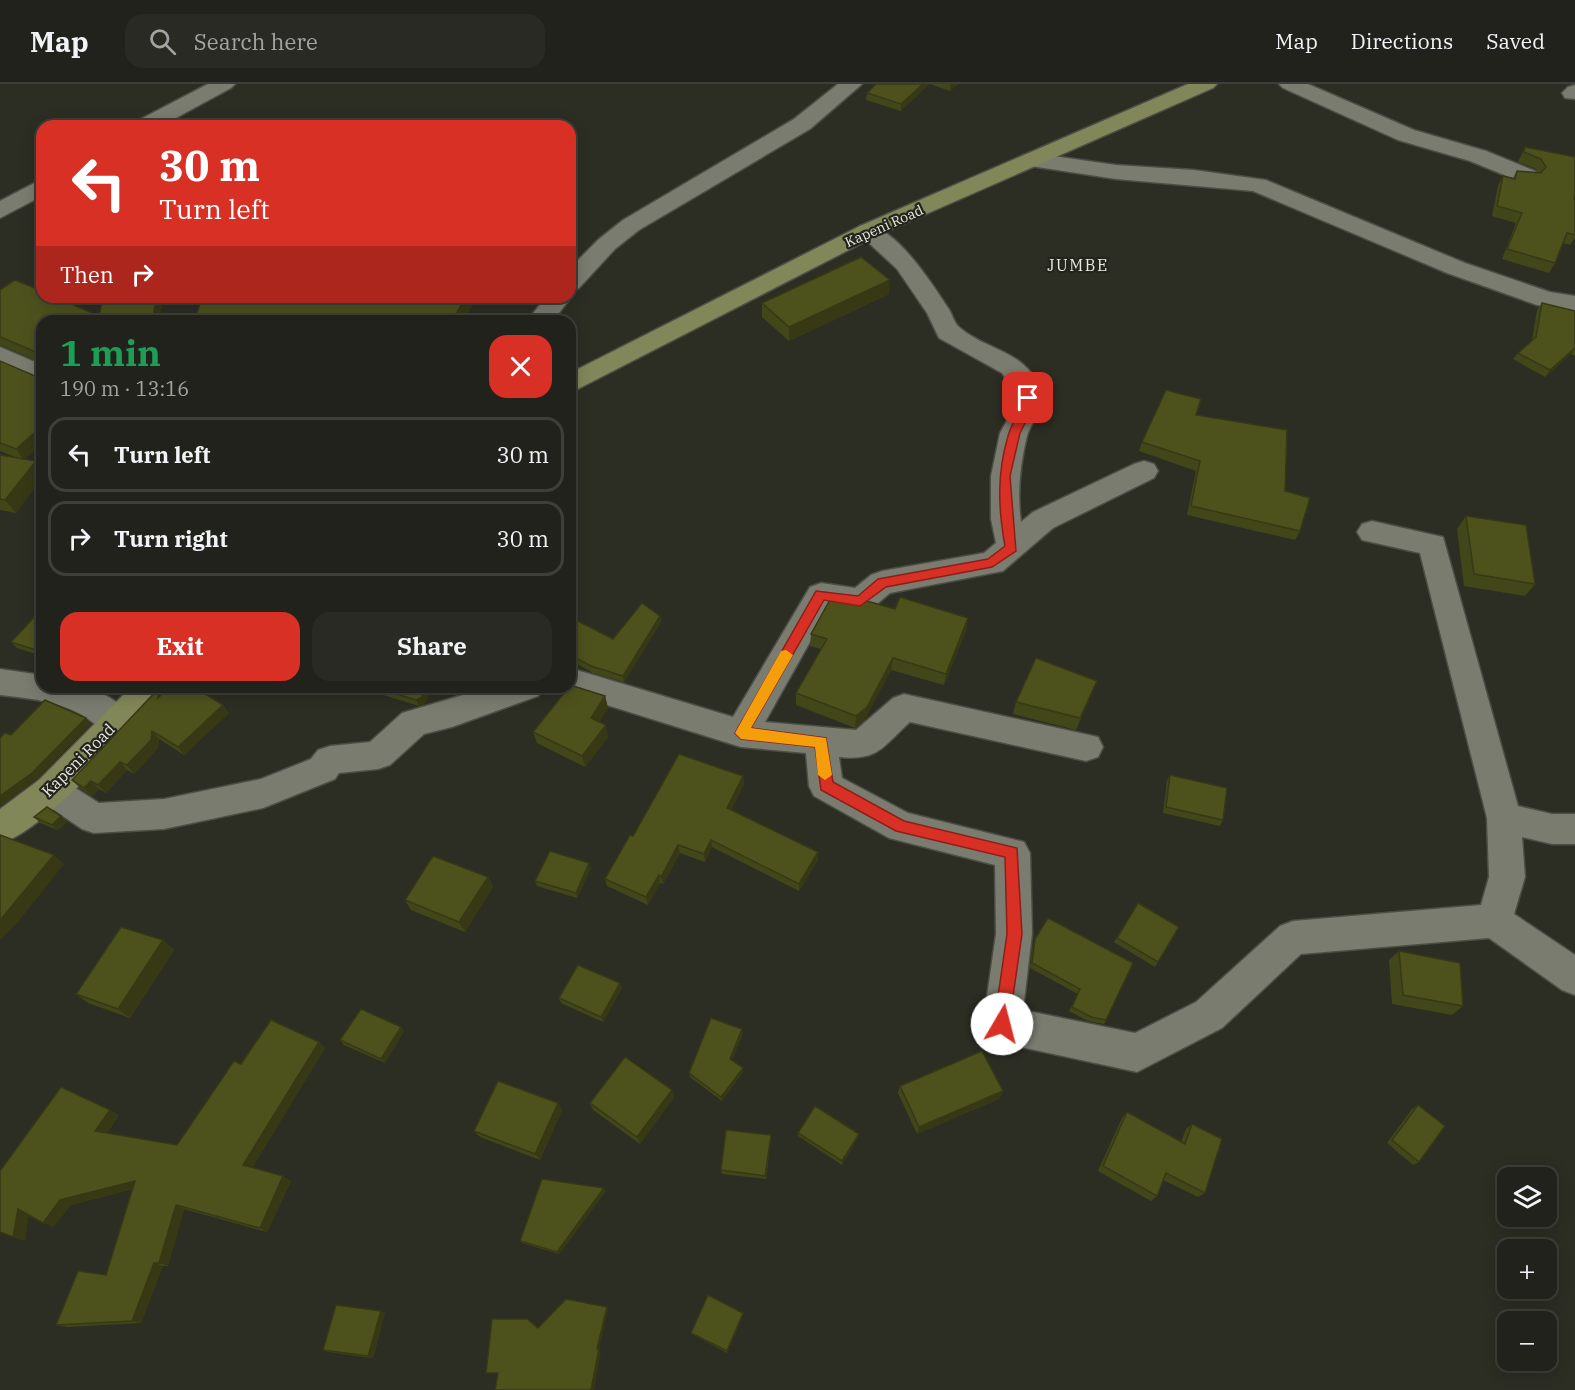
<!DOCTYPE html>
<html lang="en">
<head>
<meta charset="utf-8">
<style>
  :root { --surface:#21221b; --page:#292a24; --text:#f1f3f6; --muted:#a2a4a3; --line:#3e3f3a; --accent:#d93025 }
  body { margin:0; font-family:"IBM Plex Serif",serif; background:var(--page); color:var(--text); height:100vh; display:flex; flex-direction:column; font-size:22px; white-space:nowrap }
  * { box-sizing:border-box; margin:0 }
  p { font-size:20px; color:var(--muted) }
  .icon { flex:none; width:33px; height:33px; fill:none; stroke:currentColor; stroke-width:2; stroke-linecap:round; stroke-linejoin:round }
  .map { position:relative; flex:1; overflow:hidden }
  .panel { position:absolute; left:36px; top:231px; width:540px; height:378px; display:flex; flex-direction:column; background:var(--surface); border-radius:18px; box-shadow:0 3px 15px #0003,0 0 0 2px var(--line) }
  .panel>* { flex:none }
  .hud { position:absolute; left:36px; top:36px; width:540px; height:183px; border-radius:18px; box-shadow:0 3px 15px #0003,0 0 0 2px var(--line); background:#d93025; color:#fff; overflow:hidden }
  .tools { position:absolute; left:1497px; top:1083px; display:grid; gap:12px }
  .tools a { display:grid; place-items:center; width:60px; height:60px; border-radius:12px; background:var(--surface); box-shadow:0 3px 15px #0003,0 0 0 2px var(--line); font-size:30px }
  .pin { position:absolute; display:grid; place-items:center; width:51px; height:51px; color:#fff; margin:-26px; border-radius:12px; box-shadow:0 3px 9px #0006 }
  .me { position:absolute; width:66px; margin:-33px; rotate:8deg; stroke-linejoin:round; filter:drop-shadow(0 0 4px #0008) }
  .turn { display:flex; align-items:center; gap:21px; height:126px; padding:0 24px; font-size:27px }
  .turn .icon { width:78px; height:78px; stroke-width:2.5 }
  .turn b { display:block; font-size:42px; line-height:51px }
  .then { display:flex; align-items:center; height:57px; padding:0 24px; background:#0003; gap:12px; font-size:22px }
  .round { display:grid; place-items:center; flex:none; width:63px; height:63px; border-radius:18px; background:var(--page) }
  .overview { display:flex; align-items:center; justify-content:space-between; height:102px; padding:0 24px }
  h1 { font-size:36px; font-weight:800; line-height:45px; color:#1e9e55 }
  .cta { display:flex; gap:12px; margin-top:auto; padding:12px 24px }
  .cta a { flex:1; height:69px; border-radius:18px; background:var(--accent); color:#fff; font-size:24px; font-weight:800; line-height:69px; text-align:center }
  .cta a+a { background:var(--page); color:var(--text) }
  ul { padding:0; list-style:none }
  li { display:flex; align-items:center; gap:18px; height:75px; margin:0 12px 9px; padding:0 12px; border:3px solid var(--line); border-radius:18px }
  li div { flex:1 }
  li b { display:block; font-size:22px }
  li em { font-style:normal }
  header { display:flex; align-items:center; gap:36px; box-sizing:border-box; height:84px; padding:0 30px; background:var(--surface); border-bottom:2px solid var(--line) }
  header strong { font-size:28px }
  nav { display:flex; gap:33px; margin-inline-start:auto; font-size:21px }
  .search { width:420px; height:54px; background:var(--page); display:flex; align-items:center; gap:15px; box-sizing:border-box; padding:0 21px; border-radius:18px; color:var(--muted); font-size:22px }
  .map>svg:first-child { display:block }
</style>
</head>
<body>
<header>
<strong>Map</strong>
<div class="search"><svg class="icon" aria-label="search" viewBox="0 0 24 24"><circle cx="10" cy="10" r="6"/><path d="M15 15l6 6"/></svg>Search here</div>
<nav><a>Map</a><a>Directions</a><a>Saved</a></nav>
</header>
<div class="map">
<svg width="1575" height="1306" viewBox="0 0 1575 1306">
  <rect width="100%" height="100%" fill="#2c2e24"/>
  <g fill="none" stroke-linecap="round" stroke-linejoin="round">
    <defs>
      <g id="minor">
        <path d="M208,0h27l-4,4 -70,38h-27l3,-5z"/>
        <path d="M838,0h24l-52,45 -171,101 -24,19 -36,39 -9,3v-23l29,-29 24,-19 171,-101z"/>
        <path d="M1279,0h29l106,46 72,21 49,20 3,5 -3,5h-16l-49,-20 -72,-21 -115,-52z"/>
        <path d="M1575,1v14l-10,-1 -3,-5 6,-6z"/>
        <path d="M1032,69l84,12 78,5 72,10 199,83 85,29 25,4v16l-38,-7 -90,-32 -194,-82 -137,-12 -92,-14 -3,-5 3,-5z"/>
        <path d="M42,95v17l-42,22v-17z"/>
        <path d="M868,140c31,8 63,58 80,84 4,5 6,15 11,19 28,25 71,23 82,67 4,17 -10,27 -14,42 -7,29 -10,57 -6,86l12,-10 101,-48 10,-3 10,3 4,7 -4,7 -101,50 -50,43 -113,22 -19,16 -11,4 -31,-5 -64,114 91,8 37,-32 11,-4 194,43 5,10 -5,10 -12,4 -176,-39c-28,25 -31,39 -71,35l3,21 66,35 116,29 6,11 2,81 -9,76 112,23 61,-31 84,-76 13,-5 188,-16 8,-28 -2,-59 -67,-265 -58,-13 -5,-8 5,-8 10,-3 71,16 75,269 34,8h23v30h-23l-30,-7 3,40 -11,37 61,41v40l-13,-5 -73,-52 -188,16 -79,74 -85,44 -135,-29 -14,-6 -5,-13 13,-90 -1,-69 -106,-27 -75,-42 -5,-10 -3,-33 -65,-6 -182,-57 -2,-3h13v-19l163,49 77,-130 11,-4 34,5 16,-13 11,-4 102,-18 12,-10 -5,-24v-43l9,-43 13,-23 2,-13 -4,-11 -9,-13 -63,-35 -12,-25 -30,-44 -41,-38 4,-5z"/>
        <path d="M570,211l1,2 -18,24h-26l19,-24h24z"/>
        <path d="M0,263l42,18v20l-42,-18z"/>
        <path d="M0,585l42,6v12c34,0 73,-1 90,35l-4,10c-21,7 -29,-7 -46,-17 -24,-14 -54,-17 -82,-20z"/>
        <path d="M490,603h53l-5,9 -86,31 -28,7 -34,31 -12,4 -39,4 -4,6 -72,29 -99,21 -70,4 -12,-4 -43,-29 -5,-10 5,-10 12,-5 12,5 36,23 65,-4 97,-20 50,-20 7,-9 12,-4 40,-4 32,-29z"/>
      </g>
      <g id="major">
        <path d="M1188,0h29l-4,4 -337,148 -306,157v-20l290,-147z"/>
        <path d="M131,603h37l-5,9c-39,41 -112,130 -163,148v-35l39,-29z"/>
      </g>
    </defs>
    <!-- minor casing -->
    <use href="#minor" stroke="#4c4d44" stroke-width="3"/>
    <!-- major casing -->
    <use href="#major" stroke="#4c4d44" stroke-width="3"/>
    <!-- minor -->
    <use href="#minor" fill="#7a7c70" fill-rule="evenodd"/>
    <!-- major -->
    <use href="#major" fill="#828759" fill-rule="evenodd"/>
  </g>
  <!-- wall -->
  <g fill="#424719">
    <path d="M929,0l-28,27 -35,-11 1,-7z"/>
    <path d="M930,0h28l-8,7z"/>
    <path d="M1525,63l50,10 -1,42h1v39l-5,7 -7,-2 -8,20 -6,10 -47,-14 14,-36 -24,-7 6,-30 5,-10 10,2 4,-7 21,2 -2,-4 -18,-7z"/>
    <path d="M0,206l99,26 63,-15 -2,20h-118v123l-17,15 -9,54 -16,-3v-55l20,4 -20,-8v-90l35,15v-16l-34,-15 -1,1z"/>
    <path d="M889,210l-100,47 -27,-24v-14z"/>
    <path d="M477,213l-14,24h-265l-2,-5z"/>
    <path d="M494,213h16l-2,3z"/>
    <path d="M1542,219l33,8v45l-4,-2 -26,23 -32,-18 5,-6 14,-13 5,-30z"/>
    <path d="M1196,331l89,76 15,40 -5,9 -108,-25 9,-44 -57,-20 3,-9z"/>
    <path d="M1466,432l69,68 -10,12 -61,-10 -7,-57z"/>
    <path d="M42,525v47l-25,-8 -6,-6z"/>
    <path d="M895,525l73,9 -2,12 -22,55 -53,-15 -26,49 -10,9 -59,-23v-12l25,-44 -11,-3 1,-12z"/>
    <path d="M660,532l1,6 -37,60 -31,-9 -23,-13v-43l43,22z"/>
    <path d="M357,603h78l-11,17 -5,2z"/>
    <path d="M165,607l64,22 -45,42 -25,-16 -1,9 -24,26 -7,-4 -21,23 -7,-4 -7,7 -12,-8 -8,-8z"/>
    <path d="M1092,609l-16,37 -63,-16 3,-12z"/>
    <path d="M605,612l3,12 -9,14 9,15 -23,30 -48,-24 -4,-11z"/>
    <path d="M1170,691l53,45 -3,6 -57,-13 4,-33z"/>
    <path d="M743,692l1,8 -13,26 87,42v8l-19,31 -87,-44 -7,15 -25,-9 -17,31 -3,-1 -12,22 -41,-19 -2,-7 28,-43z"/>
    <path d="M34,733l33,5 -9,8 -18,-7z"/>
    <path d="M591,784l-14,30 -40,-12 -2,-5z"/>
    <path d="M488,793l5,10 -28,45 -54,-22 -6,-10z"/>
    <path d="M1138,819l20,59 -3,5 -41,-25z"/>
    <path d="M1048,834l58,102 -2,4 -16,-3 -19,-10 9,-17 -48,-26 3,-24z"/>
    <path d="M163,856l11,10 -44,68 -42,-15 -12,-9z"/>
    <path d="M1399,867l64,55 -11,9 -60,-11 -3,-44z"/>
    <path d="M620,899l2,5 -19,34 -42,-19 -2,-5z"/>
    <path d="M401,943l3,4 -19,32 -41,-18 -4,-5z"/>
    <path d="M743,949l-11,27 11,12 -21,29 -32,-24 -1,-4z"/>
    <path d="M319,958l6,6 -73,120 39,13 -24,51 -83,-23 -16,57h-5l-22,57 -74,4 -11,-2 50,-50 27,-86 -62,16 -18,22 -25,-12 -3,26 -25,-9 119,-117 -12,18 70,12 64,-81z"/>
    <path d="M900,1002l103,5 -4,8 -82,35 -19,-41z"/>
    <path d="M674,1013l-34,47 -47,-34 -3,-7z"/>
    <path d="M1418,1021l1,57 -6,3 -26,-22 25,-34z"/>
    <path d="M562,1026l-22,50 -60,-23 -6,-6z"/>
    <path d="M1127,1028l54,30 5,-13 6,-5 13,69 -7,4 -35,-17 -6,16 -6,5 -53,-30 24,-53z"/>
    <path d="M798,1049l61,1 -1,3 -16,28 -44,-29z"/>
    <path d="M771,1055l-5,40 -44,-5 -1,-4z"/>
    <path d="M606,1107l-47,63 -37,-11 -2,-2z"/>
    <path d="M385,1229l-12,45 -45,-6 -5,-2z"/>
    <path d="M743,1229v2l-16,38 -35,-19 -1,-1z"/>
  </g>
  <!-- shaded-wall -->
  <g fill="#363914">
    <path d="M923,0h6l-28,27v-7z"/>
    <path d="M950,0h8l-8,7z"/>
    <path d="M890,196l-1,14 -100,47v-14z"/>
    <path d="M156,213h4l2,4 -2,20h-9z"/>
    <path d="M466,213h11l-14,24h-11z"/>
    <path d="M1575,264l-4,6 -26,23 5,-7z"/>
    <path d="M42,342v18l-18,16 -8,-11z"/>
    <path d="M36,377l6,9v9l-26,34 -11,-13z"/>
    <path d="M660,532l1,6 -37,60 -1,-6z"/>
    <path d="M968,534l-2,12 -22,55 2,-11z"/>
    <path d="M893,574l-2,12 -26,49 -10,9 1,-12z"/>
    <path d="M160,603l7,8 -9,3z"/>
    <path d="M428,603h7l-11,17 -5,2 -3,-6z"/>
    <path d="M605,612l3,12 -14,22 -3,-12z"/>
    <path d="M223,621l6,8 -45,42 -6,-8z"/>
    <path d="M86,634l5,6 -53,54 -37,28 -1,-1v-9z"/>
    <path d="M606,641l2,12 -23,30 -3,-11z"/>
    <path d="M152,647l7,8 -1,9 -24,26 -7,-9z"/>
    <path d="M120,678l7,8 -21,23 -8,-8z"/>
    <path d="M743,692l1,8 -16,32 -1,-8z"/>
    <path d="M91,697l8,8 -7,7 -8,-8z"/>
    <path d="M61,732l6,6 -9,8 -6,-5z"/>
    <path d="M711,756l1,7 -7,15 -1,-8z"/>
    <path d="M678,761l2,8 -17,31 -2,-7z"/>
    <path d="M818,768v8l-19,31v-7z"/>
    <path d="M54,771l10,9 -46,58 -18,18v-20z"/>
    <path d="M589,779l2,5 -14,30 -1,-5z"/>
    <path d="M659,791l1,8 -12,22 -2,-8z"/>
    <path d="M488,793l5,10 -28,45 -6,-10z"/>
    <path d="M163,856l11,10 -44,68 -12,-9z"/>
    <path d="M620,899l2,5 -19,34 -2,-5z"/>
    <path d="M401,943l3,4 -19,32 -4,-4z"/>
    <path d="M742,945l1,4 -12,30 -1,-4z"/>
    <path d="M319,958l6,6 -74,122 -8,-5z"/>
    <path d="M743,984v4l-21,29 -1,-4z"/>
    <path d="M672,1006l2,7 -34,47 -3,-7z"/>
    <path d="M1003,1007l-4,8 -82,35 2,-7z"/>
    <path d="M558,1019l4,7 -22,50 -5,-6z"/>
    <path d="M110,1026l9,5 -14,21 -10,-5z"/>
    <path d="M859,1050l-1,3 -16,28v-4z"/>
    <path d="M283,1092l8,5 -24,51 -7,-4z"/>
    <path d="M135,1097l10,5 -74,19 -18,22 -10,-4 17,-23z"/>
    <path d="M604,1104l2,3 -47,63 -2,-2z"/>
    <path d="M176,1121l8,4 -16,57 -9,-3z"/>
    <path d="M18,1125l11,4 -4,28 -12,-4z"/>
    <path d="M154,1179l9,3 -22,57 -9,-2z"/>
    <path d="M607,1223l1,2 -9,41 2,1 -7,39h-3l6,-41z"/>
    <path d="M381,1227l4,2 -12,45 -5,-2z"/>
    <path d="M743,1229v2l-16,38v-2z"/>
  </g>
  <!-- building -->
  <g fill="#4d521d" stroke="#363914" stroke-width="1.5">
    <path d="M876,0h47l-22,20 -34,-11z"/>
    <path d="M1525,63l50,10v36l-1,6h1v36l-8,-2 -12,30 -48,-14 15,-36 -25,-7 6,-30 12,3 2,-8 24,2 5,-6 -5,-8 -17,-7z"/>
    <path d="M861,173l29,23 -101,47 -27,-24z"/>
    <path d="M15,196l27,11v6h13l44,19 4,-19h53l-3,22 -2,2h-109v105l-26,23 -16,-6v-82l35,15 1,-24 -36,-15v-47z"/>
    <path d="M202,213h264l-14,24h-209l3,-7 -50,2z"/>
    <path d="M1542,219l33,8v37l-25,22 -32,-17 18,-16z"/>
    <path d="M1166,306l35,9 -5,16 91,15 -2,61 25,7 -10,33 -109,-25 9,-45 -58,-19z"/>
    <path d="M0,371l36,6 -31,39 -5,-1z"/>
    <path d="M1466,432l60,9 9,59 -61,-10z"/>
    <path d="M900,513l68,21 -22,56 -53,-16 -26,49 -11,9 -60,-23 31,-54 -16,-5 20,-36 30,5 6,-2 28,8z"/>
    <path d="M642,519l18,13 -37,60 -32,-10 -21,-11v-38l43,22z"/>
    <path d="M42,525v43l-31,-10z"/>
    <path d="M1036,574l61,23 -17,37 -64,-16z"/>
    <path d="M570,601l35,11 -14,22 15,7 -24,31 -49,-24 36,-45h1z"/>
    <path d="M160,603l-2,11 11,-11h25l29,18 -45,42 -26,-16 -1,9 -24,25 -7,-3 -22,23 -7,-4 -7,7 -12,-8z"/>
    <path d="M374,603h54l-7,11 -5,2z"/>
    <path d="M45,616l41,18 -54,55 -32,23v-58l5,-5 6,2z"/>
    <path d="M679,670l64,22 -16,32 91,44 -19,32 -88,-44 -7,14 -26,-9 -17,32 -2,-2 -13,22 -41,-18 25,-44 3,1z"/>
    <path d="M1170,691l57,13 -4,32 -57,-13z"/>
    <path d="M47,723l14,9 -9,9 -18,-8z"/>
    <path d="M0,751l54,20 -48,58 -6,7z"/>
    <path d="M550,767l39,12 -13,30 -41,-12z"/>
    <path d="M433,772l55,21 -29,45 -54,-22z"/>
    <path d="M1138,819l41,24 -21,35 -41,-24z"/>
    <path d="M1048,834l85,45 -27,57 -15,-3 -19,-10 8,-18 -48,-26 3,-24z"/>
    <path d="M121,843l42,13 -45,69 -42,-15z"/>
    <path d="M1399,867l61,12 3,43 -60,-11z"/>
    <path d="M578,881l42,18 -19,34 -42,-19z"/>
    <path d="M361,925l40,18 -20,32 -41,-19z"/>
    <path d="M711,934l31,11 -12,30 13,9 -22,29 -32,-24z"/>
    <path d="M271,936l48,22 -76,123 40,11 -23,52 -84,-23 -17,58h-5l-22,58 -76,4 22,-54 28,4 29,-94 -75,19 -17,23 -25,-14 -5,28 -13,-5v-61l61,-84 49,23 -15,21 82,14 57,-84 7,3z"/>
    <path d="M982,967l21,40 -84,36 -19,-41z"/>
    <path d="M625,973l47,33 -35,47 -47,-34z"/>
    <path d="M498,997l60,22 -23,51 -61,-23z"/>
    <path d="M1418,1021l27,21 -26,36 -27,-22z"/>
    <path d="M815,1022l44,28 -17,27 -44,-28z"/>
    <path d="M1127,1028l58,32 7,-20 30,15 -17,54 -39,-20 -9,23 -54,-30z"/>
    <path d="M726,1046l45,5 -6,41 -44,-6z"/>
    <path d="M542,1095l62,9 -47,64 -37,-11z"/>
    <path d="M708,1211l35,18 -16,38 -36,-18z"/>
    <path d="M566,1215l41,8 -10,42h2l-8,41h-96l3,-17h-12l6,-54h35l11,9z"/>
    <path d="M336,1221l45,6 -13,45 -45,-6z"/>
  </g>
  <!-- route -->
  <path fill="#d93025" stroke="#8d1f18" stroke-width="1.5" d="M1028,310l5,4 -1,12 -12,23 -10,43 6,75 -24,16 -106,20 -26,19 -36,-6 -73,128 75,10 7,44 71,39 113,27 5,86 -13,90 -2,6 -5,2 -6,-2 -2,-6 13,-90 -2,-77 -109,-26 -75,-41 -6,-43 -74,-8 -6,-6 81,-142 42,5 20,-17 110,-20 17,-13c-7,-38 -8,-73 3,-110 4,-14 13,-23 14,-38z"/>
  <!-- slow -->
  <path fill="#f59e0b" d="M786,566l7,5 -42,73 75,10 6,37 -7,5 -7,-5 -3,-28 -74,-8 -6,-6 46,-82z"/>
  <g text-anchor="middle" stroke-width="4.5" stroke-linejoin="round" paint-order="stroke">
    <!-- far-street labels -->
    <g font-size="14" fill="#e7e8e1" stroke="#23241b">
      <text transform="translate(884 142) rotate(-24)" y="5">Kapeni Road</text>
    </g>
    <!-- far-quarter labels -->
    <g font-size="16" letter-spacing="1.5" fill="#e7e8e1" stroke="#23241b">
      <text x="1078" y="187">JUMBE</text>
    </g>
    <!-- street labels -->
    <g font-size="16" fill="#e7e8e1" stroke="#23241b">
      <text transform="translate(78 676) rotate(-45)" y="6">Kapeni Road</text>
    </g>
  </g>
</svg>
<div class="tools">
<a><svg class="icon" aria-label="layers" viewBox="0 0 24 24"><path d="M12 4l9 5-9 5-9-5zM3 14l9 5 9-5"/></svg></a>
<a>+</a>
<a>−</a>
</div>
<div class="pin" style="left:1028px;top:314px;background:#d93025"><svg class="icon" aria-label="arrive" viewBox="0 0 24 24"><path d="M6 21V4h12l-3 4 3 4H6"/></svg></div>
<svg class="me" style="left:1002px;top:940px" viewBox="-20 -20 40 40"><circle r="19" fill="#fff"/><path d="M0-13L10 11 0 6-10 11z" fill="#d93025"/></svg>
<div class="hud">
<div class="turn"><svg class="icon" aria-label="left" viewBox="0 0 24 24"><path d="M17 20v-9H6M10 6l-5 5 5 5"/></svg><div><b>30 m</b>Turn left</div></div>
<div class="then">Then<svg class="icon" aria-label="right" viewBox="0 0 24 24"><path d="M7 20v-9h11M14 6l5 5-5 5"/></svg></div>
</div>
<section class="panel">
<div class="overview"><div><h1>1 min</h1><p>190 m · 13:16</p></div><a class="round" style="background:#d93025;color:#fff"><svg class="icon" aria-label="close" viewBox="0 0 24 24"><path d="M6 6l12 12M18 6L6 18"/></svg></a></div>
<ul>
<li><svg class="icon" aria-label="left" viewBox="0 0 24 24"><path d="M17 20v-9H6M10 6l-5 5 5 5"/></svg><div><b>Turn left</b></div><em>30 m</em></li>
<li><svg class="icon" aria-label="right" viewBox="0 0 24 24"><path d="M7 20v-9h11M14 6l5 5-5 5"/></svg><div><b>Turn right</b></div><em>30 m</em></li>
</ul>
<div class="cta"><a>Exit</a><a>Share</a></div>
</section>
</div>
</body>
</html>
